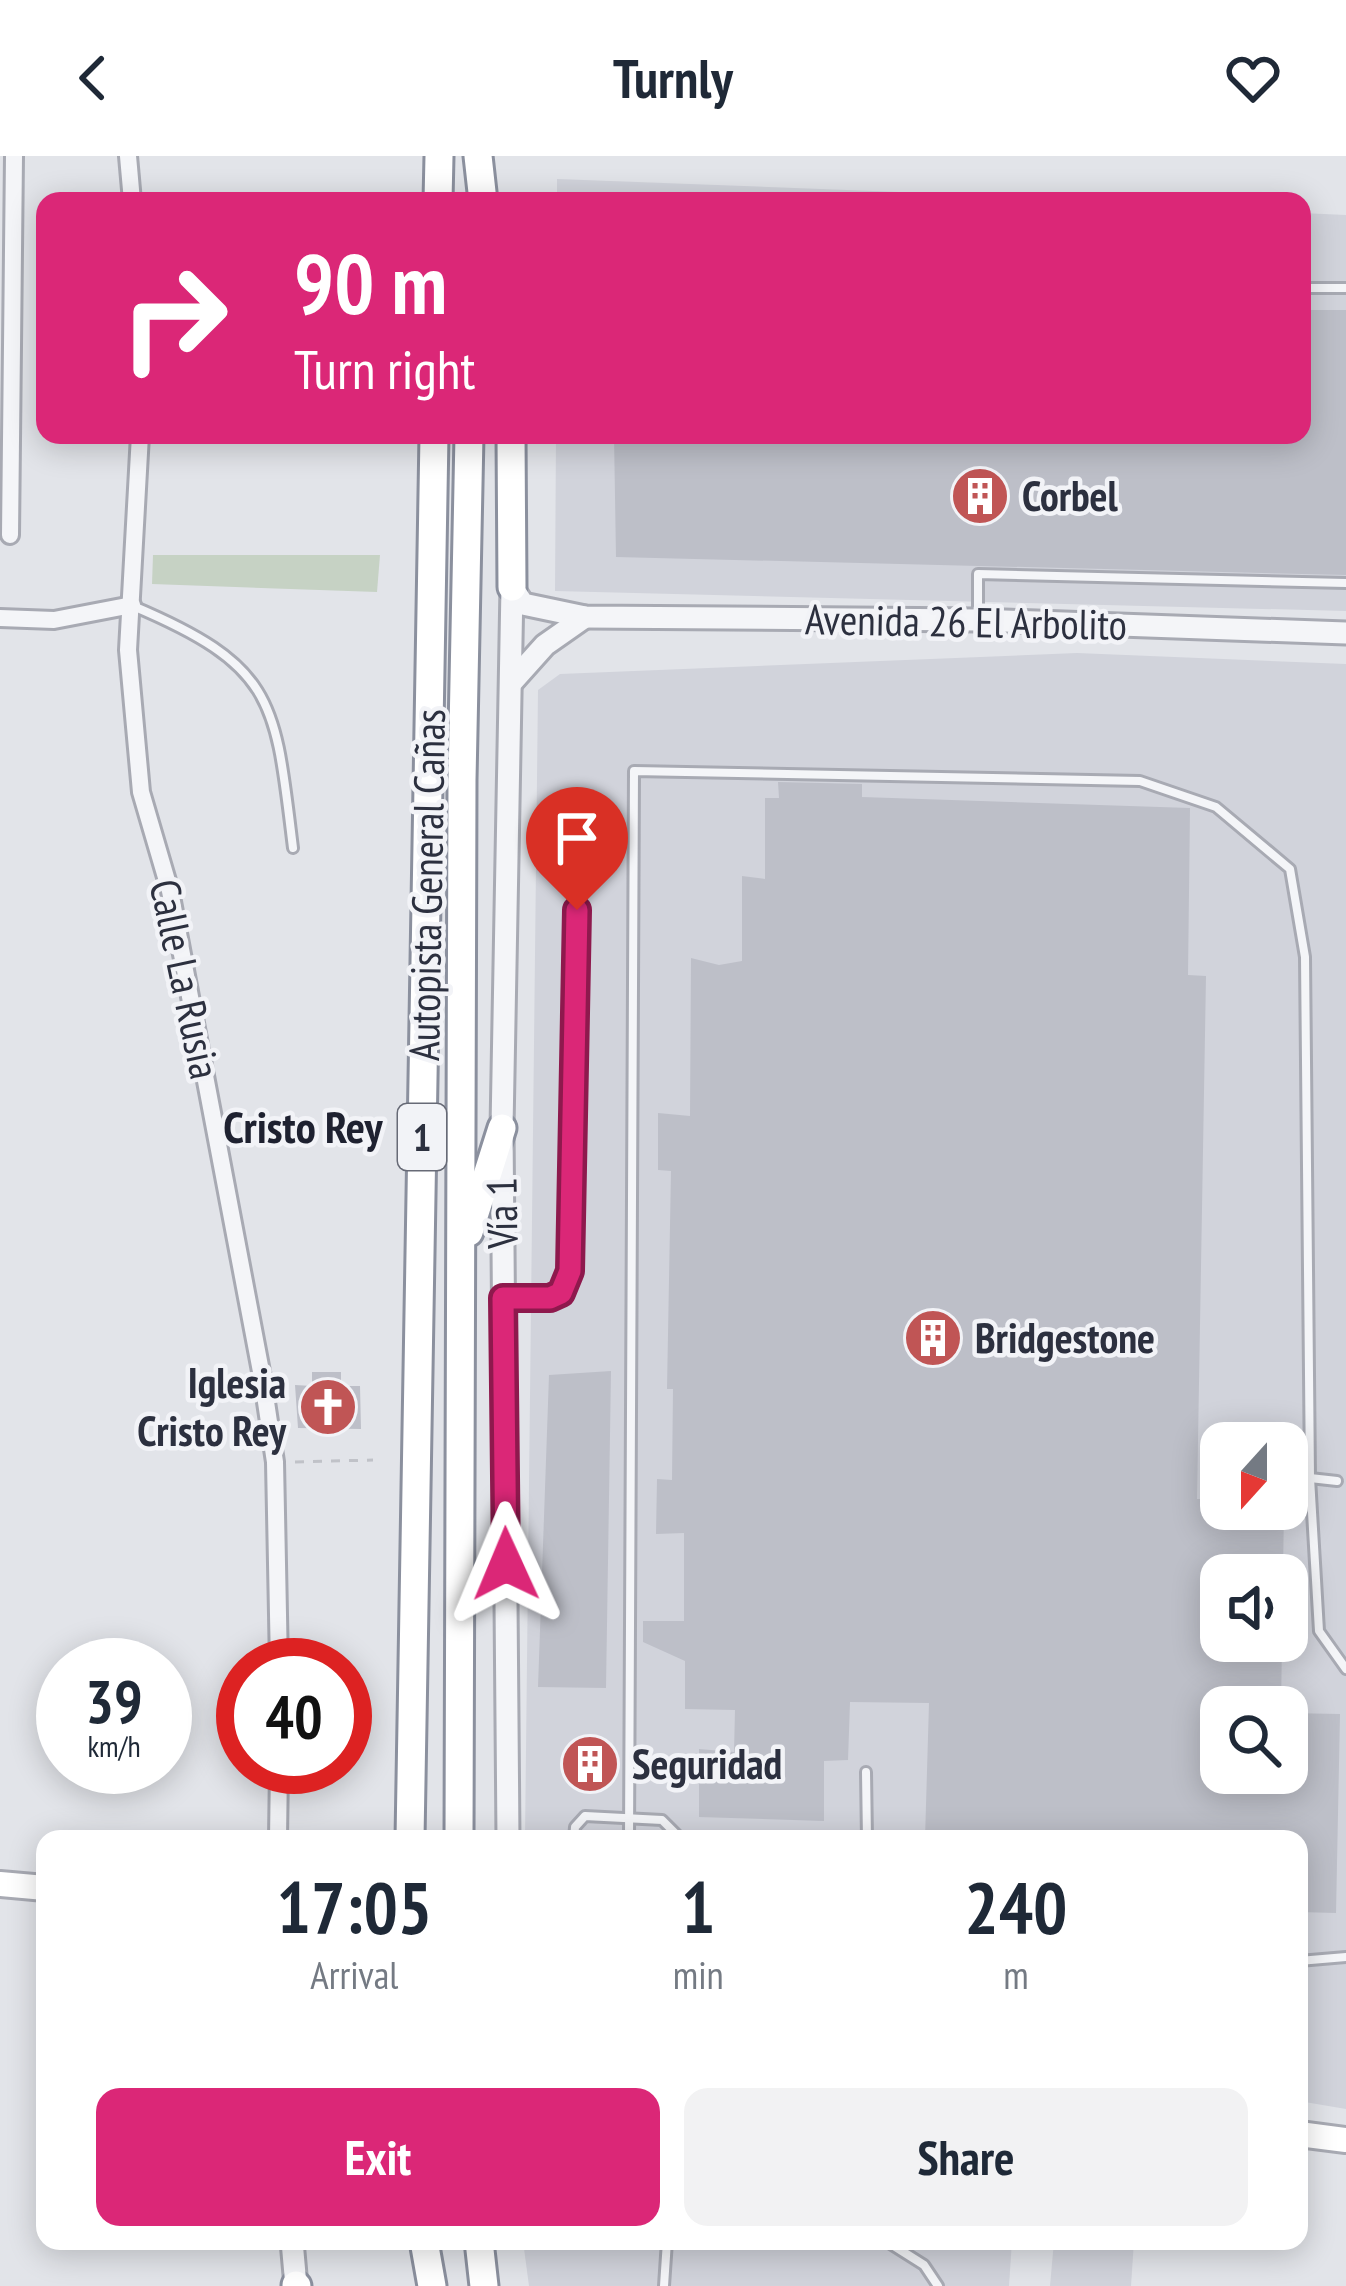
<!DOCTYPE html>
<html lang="en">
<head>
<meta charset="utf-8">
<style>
  :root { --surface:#fff; --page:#f2f2f3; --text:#1f2937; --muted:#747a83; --accent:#db2777 }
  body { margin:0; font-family:"PT Sans Narrow",sans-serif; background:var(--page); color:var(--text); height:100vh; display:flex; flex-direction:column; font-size:45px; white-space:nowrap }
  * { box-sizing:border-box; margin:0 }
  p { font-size:39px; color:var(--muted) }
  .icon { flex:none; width:66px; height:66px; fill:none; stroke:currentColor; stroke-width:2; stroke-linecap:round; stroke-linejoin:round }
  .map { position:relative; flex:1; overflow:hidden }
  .drawer { position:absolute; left:36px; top:1674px; width:1272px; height:420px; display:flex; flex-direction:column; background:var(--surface); border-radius:24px; box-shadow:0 6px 30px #0003 }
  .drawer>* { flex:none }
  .hud { position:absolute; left:36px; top:36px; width:1275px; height:252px; border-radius:24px; box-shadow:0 6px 30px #0003; background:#db2777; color:#fff; overflow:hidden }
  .needle { width:78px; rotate:201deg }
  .buttons { position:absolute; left:1200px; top:1266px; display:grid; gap:24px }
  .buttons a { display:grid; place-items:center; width:108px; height:108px; border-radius:24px; background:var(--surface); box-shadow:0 6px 30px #0003; font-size:60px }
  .speed { position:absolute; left:36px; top:1482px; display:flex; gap:24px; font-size:60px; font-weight:700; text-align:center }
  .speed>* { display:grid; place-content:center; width:156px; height:156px; border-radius:50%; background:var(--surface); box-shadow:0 6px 30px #0003; line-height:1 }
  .speed small { font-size:30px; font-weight:400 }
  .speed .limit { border:18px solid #d22; background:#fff; color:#111 }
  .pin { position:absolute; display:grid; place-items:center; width:102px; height:102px; color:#fff; margin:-123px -51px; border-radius:50% 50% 50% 0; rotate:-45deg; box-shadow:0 0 12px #0007 }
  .pin .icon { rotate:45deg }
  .me { position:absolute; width:132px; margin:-66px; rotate:359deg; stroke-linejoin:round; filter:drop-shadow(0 0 9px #0008) }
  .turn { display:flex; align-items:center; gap:42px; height:252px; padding:0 60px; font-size:54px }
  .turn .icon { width:156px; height:156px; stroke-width:2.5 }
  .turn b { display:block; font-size:84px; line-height:102px }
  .eta { display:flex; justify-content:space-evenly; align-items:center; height:204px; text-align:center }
  .eta b { font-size:72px; font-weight:700; line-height:84px }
  .action { display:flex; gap:24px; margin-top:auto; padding:24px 60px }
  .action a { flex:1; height:138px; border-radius:24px; background:var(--accent); color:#fff; font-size:48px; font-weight:700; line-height:138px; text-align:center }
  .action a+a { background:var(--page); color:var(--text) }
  header { display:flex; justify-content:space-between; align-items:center; height:156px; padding:0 60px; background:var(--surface); font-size:54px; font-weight:700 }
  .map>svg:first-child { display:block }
</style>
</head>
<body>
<header><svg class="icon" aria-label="back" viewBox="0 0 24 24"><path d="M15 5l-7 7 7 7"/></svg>Turnly<svg class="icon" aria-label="heart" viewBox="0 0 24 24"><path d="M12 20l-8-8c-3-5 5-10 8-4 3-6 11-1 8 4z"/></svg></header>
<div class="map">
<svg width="1346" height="2130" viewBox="0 0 1346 2130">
  <rect width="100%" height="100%" fill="#e2e4e9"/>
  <!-- built -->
  <g fill="#d1d3db" fill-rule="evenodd">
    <path d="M557,23l342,13 167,9h-509z"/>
    <path d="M1302,57l44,2v396l-791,-20 1,-156h746z"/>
    <path d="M1077,497l269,11v1445l-47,-8v-262h-774l13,-1149 22,-16zM1221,1287h66v66h-66zM1221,1419h66v66h-66zM1221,1551h66v66h-66z"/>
    <path d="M523,2085h489l-3,45h-480z"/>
    <path d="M1054,2085h80l-3,45h-81z"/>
  </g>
  <!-- green -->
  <path fill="#c6d2c4" d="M153,399h227l-3,37 -225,-8z"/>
  <!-- building -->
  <g fill="#bdbfc8">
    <path d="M1302,154h44v265l-730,-18 -2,-122h688z"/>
    <path d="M778,626l84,2v13l328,11 -2,167 18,1 -9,523h24v10h63l-1,66h-62v66h61l-1,66h-60v66h66v-60l53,1 -4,199 -37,-1v-73h-374l4,-136 -79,-1 -2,58 -24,1v60l-125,-4v-68l35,3 1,-42 -50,-1v-48l-42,-19v-21h41v-88l-28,1 1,-55 15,1 1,-91h-6l4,-218 -13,-1v-57l32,3 1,-158 28,7 23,-4v-85l23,3v-81h14z"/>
    <path d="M611,1215l-5,317 -68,-1 11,-312z"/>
    <path d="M312,1216h29v14h19l1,43 -63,-1 -3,-43 17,1z"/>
    <path d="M611,1586l1,42 -42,1 -1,-42z"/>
  </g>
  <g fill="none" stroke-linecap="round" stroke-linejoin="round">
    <defs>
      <g id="service">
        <path d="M1302,132h44"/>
        <path d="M133,450c144,61 142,96 160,242"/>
        <path d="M978,463v-45l368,9"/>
        <path d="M505,1142h45l11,-5 9,-22 8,-406"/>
        <path d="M1310,1322l27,3"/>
        <path d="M866,1616l1,67"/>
        <path d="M574,1683l1,-12 10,-11 77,4 19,19"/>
        <path d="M629,1683l5,-1068 506,10 76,26 74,62 15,88 5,521 9,153 27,38"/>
        <path d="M1299,1805l47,-4"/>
        <path d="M886,2085l38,24 14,21"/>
        <path d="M664,2130l3,-45"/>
      </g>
      <g id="minor">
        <path d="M128,0l4,45"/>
        <path d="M140,279l-12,215 13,142 29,99 93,491 12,80 4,203"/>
        <path d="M10,379l4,-379"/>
        <path d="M0,462l54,2 78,-15"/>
        <path d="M278,1683l1,-72"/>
      </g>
      <g id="tertiary">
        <path d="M512,431l11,17 62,13 393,3 368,13"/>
        <path d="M511,527l34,-38 40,-28"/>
        <path d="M508,1683l-6,-711 10,-541"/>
        <path d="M292,2085l4,45"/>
      </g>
      <g id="secondary">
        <path d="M0,1728l45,4"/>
        <path d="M1299,1978l47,6"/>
      </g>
      <g id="trunk">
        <path d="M478,0l5,45"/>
        <path d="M438,45l1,-45"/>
        <path d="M511,279l1,152"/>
        <path d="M469,1076l33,-104"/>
        <path d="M410,1683l24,-1404"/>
        <path d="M459,1683l3,-1059 7,-345"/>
        <path d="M424,2085l8,45"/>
        <path d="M479,2085l5,45"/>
        <path d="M296,2129l1,1"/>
      </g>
    </defs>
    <!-- service casing -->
    <use href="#service" stroke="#a8aab3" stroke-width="14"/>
    <!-- minor casing -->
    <use href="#minor" stroke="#a8aab3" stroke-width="22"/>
    <!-- tertiary casing -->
    <use href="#tertiary" stroke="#a8aab3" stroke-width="27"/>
    <!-- secondary casing -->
    <use href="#secondary" stroke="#a8aab3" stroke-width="30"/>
    <!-- trunk casing -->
    <use href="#trunk" stroke="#8b909e" stroke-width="33"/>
    <!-- path -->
    <path stroke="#c0c2c8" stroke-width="3" stroke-dasharray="9 9" stroke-linecap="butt" d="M295,1306l78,-2"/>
    <!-- service -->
    <use href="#service" stroke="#f4f5f8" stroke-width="8"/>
    <!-- minor -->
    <use href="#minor" stroke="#f4f5f8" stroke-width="16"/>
    <!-- tertiary -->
    <use href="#tertiary" stroke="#f4f5f8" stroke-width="21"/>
    <!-- secondary -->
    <use href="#secondary" stroke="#fff" stroke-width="24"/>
    <!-- trunk -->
    <use href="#trunk" stroke="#fff" stroke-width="27"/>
  </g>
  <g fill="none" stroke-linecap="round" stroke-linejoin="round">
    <defs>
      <path id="route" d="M506,1408l-3,-266h47l11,-5 9,-22 7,-361"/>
    </defs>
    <!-- route casing -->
    <use href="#route" stroke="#8e194d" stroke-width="30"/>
    <!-- route -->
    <use href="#route" stroke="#db2777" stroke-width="21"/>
  </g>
  <!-- icons -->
  <defs>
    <symbol id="building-disc" viewBox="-11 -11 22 22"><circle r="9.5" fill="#c05555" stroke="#f2f3f7"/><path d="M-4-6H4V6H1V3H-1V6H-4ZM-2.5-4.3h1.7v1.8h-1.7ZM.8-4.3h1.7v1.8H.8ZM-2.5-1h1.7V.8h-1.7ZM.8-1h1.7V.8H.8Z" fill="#fff"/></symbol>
    <symbol id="church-disc" viewBox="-11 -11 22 22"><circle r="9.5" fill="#c05555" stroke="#f2f3f7"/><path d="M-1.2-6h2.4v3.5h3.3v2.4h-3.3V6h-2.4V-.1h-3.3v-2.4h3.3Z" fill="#fff"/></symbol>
  </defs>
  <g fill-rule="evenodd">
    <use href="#building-disc" x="947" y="307" width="66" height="66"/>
    <use href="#building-disc" x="900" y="1149" width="66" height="66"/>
    <use href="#church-disc" x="295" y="1218" width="66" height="66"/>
    <use href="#building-disc" x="557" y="1575" width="66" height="66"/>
  </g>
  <g text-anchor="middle" stroke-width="9" stroke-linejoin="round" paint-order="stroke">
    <!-- shield labels -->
    <rect fill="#f2f3f7" stroke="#676a76" stroke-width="3" x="398" y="948" width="48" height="66" rx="9"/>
    <g font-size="39" font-weight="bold" fill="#2c303f">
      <text x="422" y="995">1</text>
    </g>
    <!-- poi labels -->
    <g font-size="42" font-weight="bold" fill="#2c303f" stroke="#f2f3f7" text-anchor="start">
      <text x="1022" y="355">Corbel</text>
      <text x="975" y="1197">Bridgestone</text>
      <text x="286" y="1242" text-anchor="end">Iglesia<tspan x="286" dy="48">Cristo Rey</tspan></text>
      <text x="632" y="1623">Seguridad</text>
    </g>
    <!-- street labels -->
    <g font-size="42" fill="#2c303f" stroke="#f2f3f7">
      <text transform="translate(966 466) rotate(1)" y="15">Avenida 26 El Arbolito</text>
      <text transform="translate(427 729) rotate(-89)" y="15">Autopista General Cañas</text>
      <text transform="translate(185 823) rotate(78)" y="15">Calle La Rusia</text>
      <text transform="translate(502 1057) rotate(-91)" y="15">Vía 1</text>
    </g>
    <!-- neighbourhood labels -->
    <g font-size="45" font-weight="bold" fill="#1e2130" stroke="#f2f3f7">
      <text x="303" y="987">Cristo Rey</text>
    </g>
  </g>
</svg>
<div class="buttons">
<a><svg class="needle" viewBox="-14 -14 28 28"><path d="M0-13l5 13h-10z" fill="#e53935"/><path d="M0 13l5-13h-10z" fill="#747a83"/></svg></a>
<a><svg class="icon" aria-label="sound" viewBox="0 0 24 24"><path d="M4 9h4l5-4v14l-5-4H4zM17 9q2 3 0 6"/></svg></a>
<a><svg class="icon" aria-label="search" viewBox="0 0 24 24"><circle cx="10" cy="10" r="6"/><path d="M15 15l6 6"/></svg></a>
</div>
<div class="speed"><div>39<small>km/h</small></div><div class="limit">40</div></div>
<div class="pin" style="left:577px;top:754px;background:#d93025"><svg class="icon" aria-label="arrive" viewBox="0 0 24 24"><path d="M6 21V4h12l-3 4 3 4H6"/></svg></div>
<svg class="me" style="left:506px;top:1408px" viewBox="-20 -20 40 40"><path d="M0-17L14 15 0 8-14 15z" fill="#db2777" stroke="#fff" stroke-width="4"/></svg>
<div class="hud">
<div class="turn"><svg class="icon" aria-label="right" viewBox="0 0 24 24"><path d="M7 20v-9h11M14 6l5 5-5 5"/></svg><div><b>90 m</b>Turn right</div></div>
</div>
<section class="drawer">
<div class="eta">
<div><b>17:05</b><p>Arrival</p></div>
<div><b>1</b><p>min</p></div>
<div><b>240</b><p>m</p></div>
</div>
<div class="action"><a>Exit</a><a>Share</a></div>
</section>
</div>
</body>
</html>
